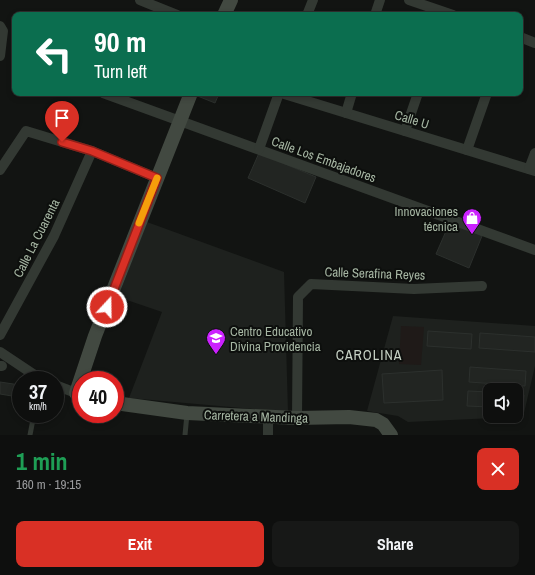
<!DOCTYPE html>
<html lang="en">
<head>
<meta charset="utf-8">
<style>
  :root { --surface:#0e0f0e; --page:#171817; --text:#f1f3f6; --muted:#9b9c9e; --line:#2e2f2e; --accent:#d93025 }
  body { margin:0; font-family:"Archivo Narrow",sans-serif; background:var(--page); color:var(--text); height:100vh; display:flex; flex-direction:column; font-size:15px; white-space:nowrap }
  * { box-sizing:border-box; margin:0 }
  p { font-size:13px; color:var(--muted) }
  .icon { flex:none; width:22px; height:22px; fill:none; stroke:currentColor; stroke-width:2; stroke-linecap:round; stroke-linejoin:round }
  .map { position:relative; height:435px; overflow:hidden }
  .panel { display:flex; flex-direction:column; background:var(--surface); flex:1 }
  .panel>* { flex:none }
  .hud { position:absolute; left:12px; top:12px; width:511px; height:84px; border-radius:8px; box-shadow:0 2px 6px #0003,0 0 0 1px var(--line); background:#0b6e4f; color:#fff; overflow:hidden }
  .buttons { position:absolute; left:483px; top:383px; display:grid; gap:8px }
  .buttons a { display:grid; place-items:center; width:40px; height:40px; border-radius:8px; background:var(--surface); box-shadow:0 2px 6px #0003,0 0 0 1px var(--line); font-size:20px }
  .speed { position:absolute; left:12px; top:371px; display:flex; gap:8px; font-size:20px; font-weight:700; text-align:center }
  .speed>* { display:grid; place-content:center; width:52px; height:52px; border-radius:50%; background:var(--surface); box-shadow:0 2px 6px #0003,0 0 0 1px var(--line); line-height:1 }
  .speed small { font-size:10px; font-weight:400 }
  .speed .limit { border:6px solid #d22; background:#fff; color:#111 }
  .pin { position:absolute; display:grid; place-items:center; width:34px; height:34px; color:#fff; margin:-41px -17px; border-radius:50% 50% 50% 0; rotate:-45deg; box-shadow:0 0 4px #0007 }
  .pin .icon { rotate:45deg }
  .me { position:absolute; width:44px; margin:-22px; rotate:21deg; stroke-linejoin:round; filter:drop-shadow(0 0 3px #0008) }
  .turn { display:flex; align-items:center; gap:14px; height:84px; padding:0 16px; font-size:18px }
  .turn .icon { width:52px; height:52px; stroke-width:2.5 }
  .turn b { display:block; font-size:28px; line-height:34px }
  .round { display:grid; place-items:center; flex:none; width:42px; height:42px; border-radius:8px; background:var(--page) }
  .head { display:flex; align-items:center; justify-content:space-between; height:68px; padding:0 16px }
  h1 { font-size:24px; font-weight:700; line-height:30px; color:#1e9e55 }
  .primary-button { display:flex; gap:8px; margin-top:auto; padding:8px 16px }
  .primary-button a { flex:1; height:46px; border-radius:8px; background:var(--accent); color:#fff; font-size:16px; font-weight:700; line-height:46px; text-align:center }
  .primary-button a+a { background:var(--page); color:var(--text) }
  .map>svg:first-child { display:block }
</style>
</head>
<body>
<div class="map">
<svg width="535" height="435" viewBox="0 0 535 435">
  <rect width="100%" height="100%" fill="#121412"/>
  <!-- built -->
  <g fill="#1e211e">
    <path d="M147,222l137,50 4,140 -159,-14 33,-86 -44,-15z"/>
    <path d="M393,316l142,10v40l-11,47 -8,1v-24h-26v26h14l-10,2 -86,4 -10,-6 -31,-5z"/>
  </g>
  <!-- park -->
  <path fill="#1f1a18" d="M401,326l23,1 -3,38 -22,-1z"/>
  <!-- building -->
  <g fill="#222522" stroke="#2c302d">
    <path d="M196,93h16l6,3 -3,7 -20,-8z"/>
    <path d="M259,153l57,24 -11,26 -57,-25z"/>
    <path d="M450,222l32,14 -13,32 -33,-14z"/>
    <path d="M428,331l44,3 -1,15 -44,-3z"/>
    <path d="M480,333l55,4v15l-56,-4z"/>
    <path d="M470,367l56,4 -1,15 -56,-4z"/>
    <path d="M442,370l1,30 -59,3 -2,-29z"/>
    <path d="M0,382l20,3 -2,12 -18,-3z"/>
    <path d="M468,391l22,1v15l-23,-1z"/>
    <path d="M516,394l8,1 -1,15 -7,-1z"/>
  </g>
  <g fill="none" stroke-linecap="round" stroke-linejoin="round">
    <!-- lane -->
    <g stroke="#333933" stroke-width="5">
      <path d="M30,435l4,-21"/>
      <path d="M185,435l2,-21"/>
    </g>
    <!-- street -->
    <g stroke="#333933" stroke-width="10">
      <path d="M140,0l37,15"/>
      <path d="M409,0l44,15"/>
      <path d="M307,15l6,-15"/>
      <path d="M375,15l5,-15"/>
      <path d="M0,26l3,5 -3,25"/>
      <path d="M520,37l15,6"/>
      <path d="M103,93l432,157"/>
      <path d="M281,93l254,78"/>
      <path d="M346,113l6,-20"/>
      <path d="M405,131l13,-38"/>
      <path d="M259,149l20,-56"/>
      <path d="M467,150l20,-57"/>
      <path d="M529,169l6,-16"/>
      <path d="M0,170l26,-39 66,20 65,27"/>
      <path d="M0,335l54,-99 38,-85"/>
      <path d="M0,352l42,28"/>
      <path d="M0,366h2"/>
      <path d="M55,385l21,8"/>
      <path d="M268,416v19"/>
      <path d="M297,418l1,-121 13,-13 103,5 68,-3"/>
    </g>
    <!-- secondary -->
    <g stroke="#424941" stroke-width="14">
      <path d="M224,15l7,-15"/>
      <path d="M81,394l-5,-1 19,-57 96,-243"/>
      <path d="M115,403l72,10 110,5 52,-1 27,3 7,4 8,11"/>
    </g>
  </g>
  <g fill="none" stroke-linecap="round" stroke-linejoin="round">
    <defs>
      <path id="route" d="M62,142l30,9 65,27 -50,129"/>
    </defs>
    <!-- route casing -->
    <use href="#route" stroke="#8d1f18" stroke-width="10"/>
    <!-- route -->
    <use href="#route" stroke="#d93025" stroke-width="7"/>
    <!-- slow -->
    <path stroke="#f59e0b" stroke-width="7" d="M139,223l18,-45"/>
  </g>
  <!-- icons -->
  <defs>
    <symbol id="shop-pin" viewBox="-11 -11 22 30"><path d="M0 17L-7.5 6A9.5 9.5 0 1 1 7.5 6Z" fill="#cb21fe" stroke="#0d0f0d"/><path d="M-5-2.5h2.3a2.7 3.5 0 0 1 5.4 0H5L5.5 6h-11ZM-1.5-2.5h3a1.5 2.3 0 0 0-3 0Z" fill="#fff"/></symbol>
    <symbol id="school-pin" viewBox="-11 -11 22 30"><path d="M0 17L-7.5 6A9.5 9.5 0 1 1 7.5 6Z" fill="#cb21fe" stroke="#0d0f0d"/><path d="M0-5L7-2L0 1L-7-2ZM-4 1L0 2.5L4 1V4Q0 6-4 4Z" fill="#fff"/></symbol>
  </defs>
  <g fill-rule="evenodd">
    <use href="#shop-pin" x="461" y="207" width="22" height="30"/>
    <use href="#school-pin" x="205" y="327" width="22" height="30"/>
  </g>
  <g text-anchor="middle" stroke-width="4" stroke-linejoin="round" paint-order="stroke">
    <!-- street labels -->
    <g font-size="13" fill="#a6b6a3" stroke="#0d0f0d">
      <text transform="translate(412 119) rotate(17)" y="5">Calle U</text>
      <text transform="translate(324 159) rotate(20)" y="5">Calle Los Embajadores</text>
      <text transform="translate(36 238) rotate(-63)" y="5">Calle La Cuarenta</text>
      <text transform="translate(375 273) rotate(2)" y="5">Calle Serafina Reyes</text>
      <text transform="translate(256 416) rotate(2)" y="5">Carretera a Mandinga</text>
    </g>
    <!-- poi labels -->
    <g font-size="13" fill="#a6b6a3" stroke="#0d0f0d" text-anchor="end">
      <text x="458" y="216">Innovaciones<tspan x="458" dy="15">técnica</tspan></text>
      <text x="230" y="336" text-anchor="start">Centro Educativo<tspan x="230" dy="15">Divina Providencia</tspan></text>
    </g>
    <!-- neighbourhood labels -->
    <g font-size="14" letter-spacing="1" fill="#c6d1c4" stroke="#0d0f0d">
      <text x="369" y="360">CAROLINA</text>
    </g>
  </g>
</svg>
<div class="buttons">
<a><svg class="icon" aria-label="sound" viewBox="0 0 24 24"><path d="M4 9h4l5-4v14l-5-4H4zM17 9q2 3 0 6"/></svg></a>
</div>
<div class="speed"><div>37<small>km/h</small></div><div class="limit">40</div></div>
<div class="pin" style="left:62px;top:142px;background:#d93025"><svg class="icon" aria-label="arrive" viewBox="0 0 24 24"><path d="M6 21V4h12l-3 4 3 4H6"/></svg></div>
<svg class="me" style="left:107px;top:307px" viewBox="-20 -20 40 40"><circle r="17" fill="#d93025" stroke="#fff" stroke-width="3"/><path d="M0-11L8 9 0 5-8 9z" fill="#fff"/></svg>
<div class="hud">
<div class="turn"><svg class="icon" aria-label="left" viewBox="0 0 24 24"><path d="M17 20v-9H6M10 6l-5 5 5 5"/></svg><div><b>90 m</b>Turn left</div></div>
</div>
</div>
<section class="panel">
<div class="head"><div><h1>1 min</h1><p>160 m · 19:15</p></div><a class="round" style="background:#d93025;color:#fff"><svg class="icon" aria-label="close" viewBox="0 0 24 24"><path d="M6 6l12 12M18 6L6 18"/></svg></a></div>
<div class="primary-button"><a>Exit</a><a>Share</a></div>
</section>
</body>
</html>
